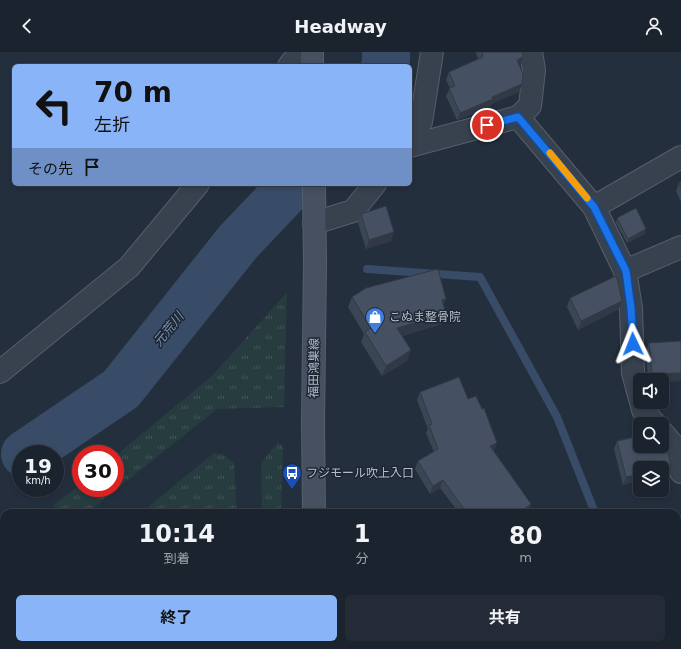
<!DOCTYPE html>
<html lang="ja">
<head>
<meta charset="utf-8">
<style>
  :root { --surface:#1b232e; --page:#242b36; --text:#f1f3f6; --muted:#a0a4aa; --line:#39404a; --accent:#8ab4f8 }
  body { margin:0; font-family:"DejaVu Sans","Noto Sans JP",sans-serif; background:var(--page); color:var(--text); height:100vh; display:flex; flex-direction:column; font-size:15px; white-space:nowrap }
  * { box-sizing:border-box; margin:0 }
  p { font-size:13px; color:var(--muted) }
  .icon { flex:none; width:22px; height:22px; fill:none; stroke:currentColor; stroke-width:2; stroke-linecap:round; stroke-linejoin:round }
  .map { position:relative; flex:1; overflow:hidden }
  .drawer { position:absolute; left:0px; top:457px; width:681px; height:140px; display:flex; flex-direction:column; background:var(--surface); border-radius:12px 12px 0 0; box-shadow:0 2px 6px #0003,0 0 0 1px var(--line) }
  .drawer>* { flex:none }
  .top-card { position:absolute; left:12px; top:12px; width:400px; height:122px; border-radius:6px; box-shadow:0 2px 6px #0003,0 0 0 1px var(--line); background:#8ab4f8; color:#111; overflow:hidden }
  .tools { position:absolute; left:633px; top:321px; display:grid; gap:8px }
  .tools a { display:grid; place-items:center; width:36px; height:36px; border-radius:6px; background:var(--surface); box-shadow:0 2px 6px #0003,0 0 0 1px var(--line); font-size:20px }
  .speed { position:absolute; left:12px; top:393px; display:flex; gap:8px; font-size:20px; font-weight:700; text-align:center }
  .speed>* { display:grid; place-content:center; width:52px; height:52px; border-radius:50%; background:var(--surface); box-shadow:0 2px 6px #0003,0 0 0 1px var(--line); line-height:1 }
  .speed small { font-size:10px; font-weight:400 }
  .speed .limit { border:6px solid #d22; background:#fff; color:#111 }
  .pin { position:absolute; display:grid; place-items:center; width:34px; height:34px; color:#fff; margin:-17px; border:2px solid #fff; border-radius:50%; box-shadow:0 1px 4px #0007 }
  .me { position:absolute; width:44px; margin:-22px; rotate:358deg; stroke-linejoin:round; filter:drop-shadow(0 0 3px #0008) }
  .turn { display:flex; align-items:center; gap:14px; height:84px; padding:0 16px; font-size:18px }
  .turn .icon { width:52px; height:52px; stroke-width:2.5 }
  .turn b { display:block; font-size:28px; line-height:34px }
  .then { display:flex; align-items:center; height:38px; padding:0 16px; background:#0003; gap:8px; font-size:15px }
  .eta { display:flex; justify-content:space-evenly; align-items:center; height:68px; text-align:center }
  .eta b { font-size:24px; font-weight:700; line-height:28px }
  .action { display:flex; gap:8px; margin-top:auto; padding:8px 16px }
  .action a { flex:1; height:46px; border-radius:6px; background:var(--accent); color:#111; font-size:16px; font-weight:700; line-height:46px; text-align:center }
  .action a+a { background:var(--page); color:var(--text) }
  header { display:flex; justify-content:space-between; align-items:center; height:52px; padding:0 16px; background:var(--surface); font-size:18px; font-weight:700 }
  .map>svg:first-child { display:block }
</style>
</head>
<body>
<header><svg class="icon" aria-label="back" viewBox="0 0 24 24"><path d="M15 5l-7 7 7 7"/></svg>Headway<svg class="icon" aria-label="person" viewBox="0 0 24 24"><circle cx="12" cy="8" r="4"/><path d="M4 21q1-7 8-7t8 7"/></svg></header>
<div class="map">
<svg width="681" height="597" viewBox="0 0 681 597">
  <defs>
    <pattern id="grass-tufts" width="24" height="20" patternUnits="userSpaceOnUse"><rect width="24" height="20" fill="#263c3f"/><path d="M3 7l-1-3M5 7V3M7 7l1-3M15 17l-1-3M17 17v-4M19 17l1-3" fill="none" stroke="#435659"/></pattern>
  </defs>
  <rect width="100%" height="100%" fill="#242f3e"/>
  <!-- grass -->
  <g fill="url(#grass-tufts)">
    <path d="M287,240l-3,115 -67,2 -130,104h-26l-8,-7 28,-22v4h34v-32l97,-80z"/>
    <path d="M278,390l5,5 -2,66h-19l-1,-50z"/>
    <path d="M214,401l10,2 10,8 3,50h-83l-6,-6z"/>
    <path d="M4,495v37l-4,4v-37z"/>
    <path d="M223,593h18v4h-22z"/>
    <rect x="264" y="593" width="19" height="4"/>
  </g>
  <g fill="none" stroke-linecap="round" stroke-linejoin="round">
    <!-- stream -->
    <path stroke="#394c67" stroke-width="8" d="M367,217l113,8 77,140 38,96"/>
    <!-- river -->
    <g stroke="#394c67" stroke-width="48">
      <path d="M385,14l1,-4v-10"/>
      <path d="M25,402l96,-65 117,-147 55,-58"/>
    </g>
    <defs>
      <g id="street">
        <path d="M531,0l3,18 -4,36 -12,11 76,90 31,64 6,37 2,65 7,26"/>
        <path d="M289,14l11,-14"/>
        <path d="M410,88l11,-18 11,-70"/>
        <path d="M410,94l108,-29"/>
        <path d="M594,155l87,-50"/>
        <path d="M314,171l39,-12 22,-27"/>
        <path d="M625,219l56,-24"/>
        <path d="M0,320l129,-105 69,-83"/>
        <path d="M641,350l2,8 12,14"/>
        <path d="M662,380l12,14 7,26"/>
      </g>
      <g id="secondary">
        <path d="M312,14v-14"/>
        <path d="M314,461l-1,-91 2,-159 -1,-79"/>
        <path d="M314,593v4"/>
      </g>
      <g id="highway">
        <path d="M677,536l4,-7"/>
        <path d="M644,597l2,-4"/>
      </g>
    </defs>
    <!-- street casing -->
    <use href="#street" stroke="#565f6c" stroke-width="24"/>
    <!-- secondary casing -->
    <use href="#secondary" stroke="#565f6c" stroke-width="24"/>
    <!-- highway casing -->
    <use href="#highway" stroke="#434c59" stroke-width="24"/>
    <!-- street -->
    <use href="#street" stroke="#38414e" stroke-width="22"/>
    <!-- secondary -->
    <use href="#secondary" stroke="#465061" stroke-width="22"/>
    <!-- highway -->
    <use href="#highway" stroke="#746855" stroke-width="22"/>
  </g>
  <!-- wall -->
  <g fill="#3b4654">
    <path d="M476,0h47v5l-2,8 -2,1 3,18 -3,8 -28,12 -1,3 -33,13 -11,-24 4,-8 -4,-8 3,-8 29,-13z"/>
    <path d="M681,129v21l-5,-11 3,-8z"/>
    <path d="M361,162l30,27 -25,8 -8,-26z"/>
    <path d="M617,166l28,16 -18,9 -11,-20z"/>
    <path d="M352,245l92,8 2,9 -4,10 -40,12 5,25 -25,15 -21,-34 3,-8 -16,-27z"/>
    <path d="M570,246l52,3 -3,8 -41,21 -11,-23z"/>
    <path d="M681,289v40l-19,1v-2h-14l-2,-29 3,-8z"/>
    <path d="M420,340l48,7 26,52 37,53 -3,8 -1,1h-68l-19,-25 -10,6 -15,-25 3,-8 16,-9 -8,-19 2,-4 -11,-29z"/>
    <path d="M617,389l54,25 -3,9 -6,1v-8l-39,17 -9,-36z"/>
    <path d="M361,593h39l3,4h-39z"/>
  </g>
  <!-- shaded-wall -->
  <g fill="#303945">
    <path d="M523,5l-2,8 -7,3 3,-8z"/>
    <path d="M522,32l-3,8 -28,12 -1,3 -33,13 3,-7z"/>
    <path d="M646,177l-1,5 -18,9 1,-4z"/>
    <path d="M394,180l-3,9 -25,8 3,-9z"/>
    <path d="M446,247l-4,10v-9z"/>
    <path d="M622,249l-3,8 -41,21 3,-9z"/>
    <path d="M446,262l-4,10 -49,14 4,-10z"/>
    <path d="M411,298l-4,11 -25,15 4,-10z"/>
    <path d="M681,321v8l-19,1v-2h-13l3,-6z"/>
    <path d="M497,391l-3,8 -7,3 3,-8z"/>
    <path d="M671,414l-3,9 -6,1v-7z"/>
    <path d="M640,422v7l-17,4 3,-8z"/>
    <path d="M443,428l-3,8 -10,6 3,-8z"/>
    <path d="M531,452l-3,8 -1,1h-8z"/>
  </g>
  <!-- building -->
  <g fill="#455162" stroke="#303945">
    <path d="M482,0h41v5l-6,3 6,14 -1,10 -30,13 1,2 -33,14 -11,-25 6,-2 -6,-14 34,-15z"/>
    <path d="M681,129v7l-2,-5z"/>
    <path d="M386,154l8,26 -25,8 -8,-26z"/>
    <path d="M636,156l10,21 -18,10 -11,-21z"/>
    <path d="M438,217l8,30 -4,1 4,14 -49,14 14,22 -25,16 -21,-34 6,-4 -19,-31 14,-9z"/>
    <path d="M616,224l2,6 4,19 -41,20 -11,-23z"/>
    <path d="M681,289v32l-29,1 -3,-31z"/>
    <path d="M459,325l9,22 8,-3 6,13 2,-1 13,35 -7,3 41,58 -12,9h-52l-24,-33 -10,6 -15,-25 20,-12 -9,-24 3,-1 -12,-32z"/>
    <path d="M640,384v10h22v-7l4,5 5,22 -9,3v-1h-22v6l-14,3 -9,-36z"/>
    <path d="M3,592l1,1 5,4h-9v-2z"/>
    <path d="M14,593h147l4,4h-155z"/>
    <path d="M368,593h32l3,4h-33z"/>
    <path d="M441,593h3l3,4h-11z"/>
  </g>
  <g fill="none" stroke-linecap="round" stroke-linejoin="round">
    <defs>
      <path id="route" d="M487,73l31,-8 76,90 32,64 5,37 2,36"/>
    </defs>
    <!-- route casing -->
    <use href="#route" stroke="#114b97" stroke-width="10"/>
    <!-- route -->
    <use href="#route" stroke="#1a73e8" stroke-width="7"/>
    <!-- slow -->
    <path stroke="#f59e0b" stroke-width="7" d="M550,101l37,45"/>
  </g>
  <!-- icons -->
  <defs>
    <symbol id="shop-pin" viewBox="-11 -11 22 30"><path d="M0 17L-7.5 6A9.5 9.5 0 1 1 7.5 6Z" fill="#3f7fe0" stroke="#1d2633"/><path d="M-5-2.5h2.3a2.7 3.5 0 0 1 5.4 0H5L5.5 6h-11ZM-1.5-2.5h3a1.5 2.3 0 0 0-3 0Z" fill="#fff"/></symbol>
    <symbol id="bus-pin" viewBox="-11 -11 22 30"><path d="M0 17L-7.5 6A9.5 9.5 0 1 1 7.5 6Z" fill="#1a4fb4" stroke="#1d2633"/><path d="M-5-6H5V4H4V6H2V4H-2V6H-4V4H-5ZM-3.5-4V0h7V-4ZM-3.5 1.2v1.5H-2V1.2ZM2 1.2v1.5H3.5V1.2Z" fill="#fff"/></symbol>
  </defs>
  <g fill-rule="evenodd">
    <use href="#shop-pin" x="364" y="254" width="22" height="30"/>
    <use href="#bus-pin" x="281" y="410" width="22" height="30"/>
  </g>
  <g text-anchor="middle" stroke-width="3" stroke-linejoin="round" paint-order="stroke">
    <!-- poi labels -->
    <g font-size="12" fill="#b4bcc9" stroke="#1d2633" text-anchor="start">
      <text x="389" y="269">こぬま整骨院</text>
      <text x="306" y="425">フジモール吹上入口</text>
    </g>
    <!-- street labels -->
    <g font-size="12" fill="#b4bcc9" stroke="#1d2633">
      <text transform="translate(314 316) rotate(-89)" y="4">福田鴻巣線</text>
    </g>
    <!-- water labels -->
    <g font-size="13" font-style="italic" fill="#7c92b1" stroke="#1d2633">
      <text transform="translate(168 277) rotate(-51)" y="5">元荒川</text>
    </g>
  </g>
</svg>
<div class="tools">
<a><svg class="icon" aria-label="sound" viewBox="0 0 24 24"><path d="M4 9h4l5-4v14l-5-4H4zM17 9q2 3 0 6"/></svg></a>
<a><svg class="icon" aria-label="search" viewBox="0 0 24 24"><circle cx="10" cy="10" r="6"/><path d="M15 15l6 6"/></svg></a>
<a><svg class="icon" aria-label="layers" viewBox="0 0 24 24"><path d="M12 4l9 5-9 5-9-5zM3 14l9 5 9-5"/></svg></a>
</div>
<div class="speed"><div>19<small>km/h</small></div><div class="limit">30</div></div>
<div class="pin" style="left:487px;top:73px;background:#d93025"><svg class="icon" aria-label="arrive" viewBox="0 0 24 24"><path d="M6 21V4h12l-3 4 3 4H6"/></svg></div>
<svg class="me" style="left:633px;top:292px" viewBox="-20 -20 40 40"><path d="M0-17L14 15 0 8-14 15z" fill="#1a73e8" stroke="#fff" stroke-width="4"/></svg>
<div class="top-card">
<div class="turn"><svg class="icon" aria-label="left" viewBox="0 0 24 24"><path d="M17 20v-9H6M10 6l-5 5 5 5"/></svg><div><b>70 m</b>左折</div></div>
<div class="then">その先<svg class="icon" aria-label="arrive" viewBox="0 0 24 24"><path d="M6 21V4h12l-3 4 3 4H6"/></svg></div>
</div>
<section class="drawer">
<div class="eta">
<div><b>10:14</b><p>到着</p></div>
<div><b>1</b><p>分</p></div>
<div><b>80</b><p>m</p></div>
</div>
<div class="action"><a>終了</a><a>共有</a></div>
</section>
</div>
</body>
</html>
